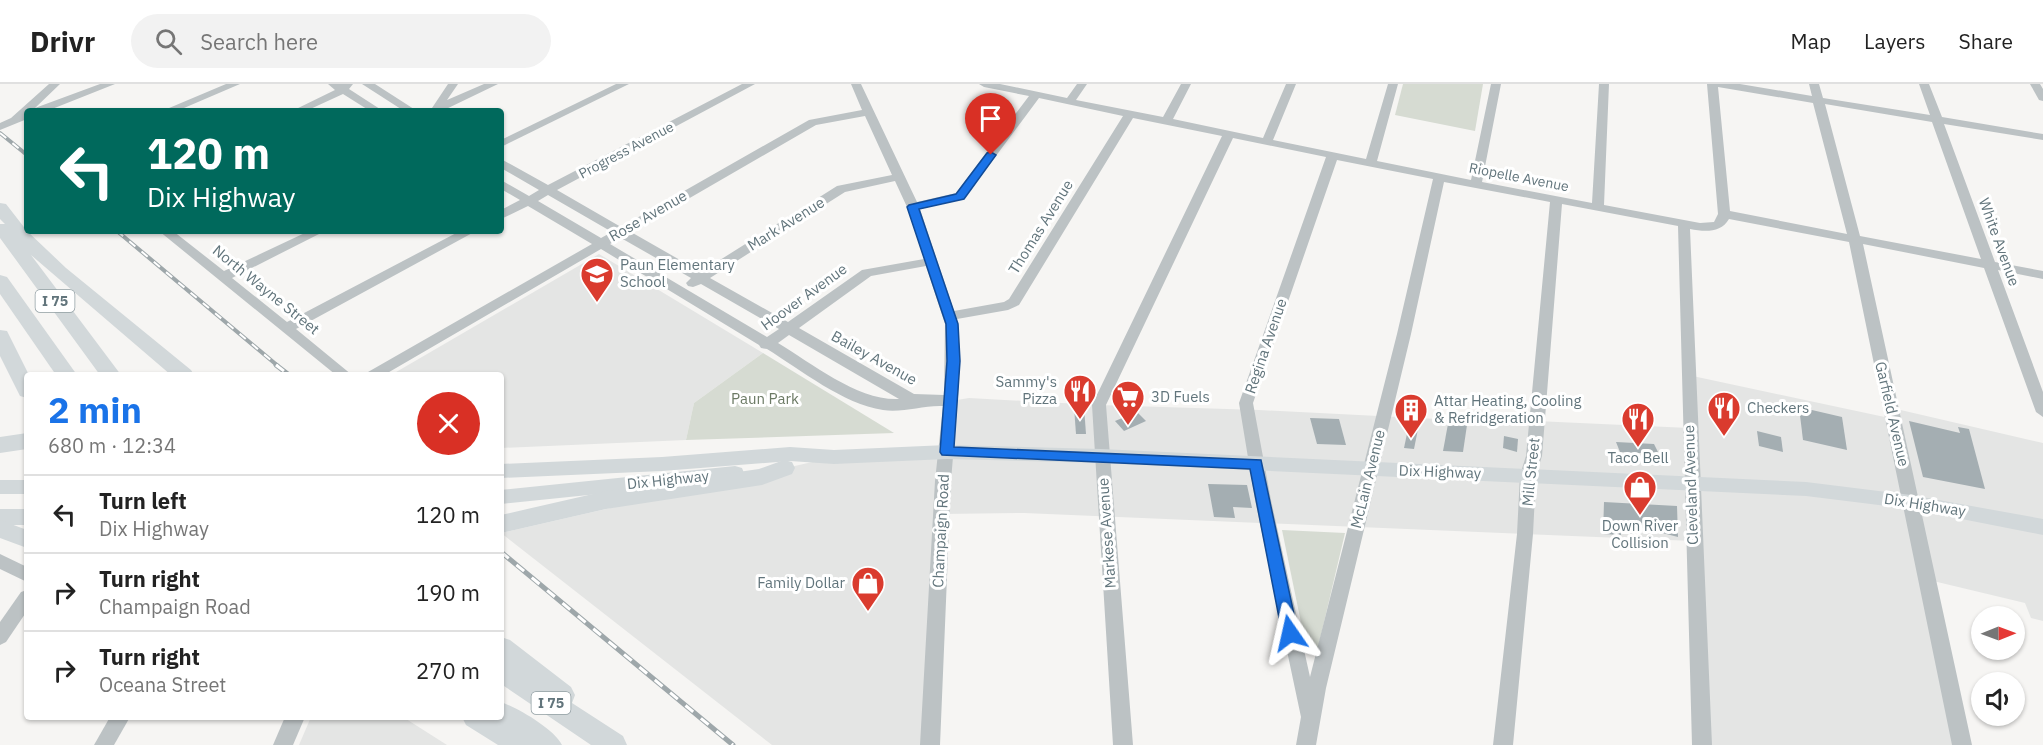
<!DOCTYPE html>
<html lang="en">
<head>
<meta charset="utf-8">
<style>
  :root { --surface:#fff; --page:#f2f2f2; --text:#222; --muted:#767676; --line:#e0e0e0; --accent:#1a73e8 }
  body { margin:0; font-family:"IBM Plex Sans",sans-serif; background:var(--page); color:var(--text); height:100vh; display:flex; flex-direction:column; font-size:22px; white-space:nowrap }
  * { box-sizing:border-box; margin:0 }
  p { font-size:20px; color:var(--muted) }
  .icon { flex:none; width:33px; height:33px; fill:none; stroke:currentColor; stroke-width:2; stroke-linecap:round; stroke-linejoin:round }
  .map { position:relative; flex:1; overflow:hidden }
  .drawer { position:absolute; left:24px; top:288px; width:480px; height:348px; display:flex; flex-direction:column; background:var(--surface); border-radius:6px; box-shadow:0 2px 4px #0004 }
  .drawer>* { flex:none }
  .top-card { position:absolute; left:24px; top:24px; width:480px; height:126px; border-radius:6px; box-shadow:0 2px 4px #0004; background:#00695c; color:#fff; overflow:hidden }
  .needle { width:39px; rotate:89deg }
  .controls { position:absolute; left:1971px; top:522px; display:grid; gap:12px }
  .controls a { display:grid; place-items:center; width:54px; height:54px; border-radius:50%; background:var(--surface); box-shadow:0 2px 4px #0004; font-size:30px }
  .pin { position:absolute; display:grid; place-items:center; width:51px; height:51px; color:#fff; margin:-62px -26px; border-radius:50% 50% 50% 0; rotate:-45deg; box-shadow:0 0 6px #0007 }
  .pin .icon { rotate:45deg }
  .me { position:absolute; width:66px; margin:-33px; rotate:349deg; stroke-linejoin:round; filter:drop-shadow(0 0 4px #0008) }
  .turn { display:flex; align-items:center; gap:21px; height:126px; padding:0 24px; font-size:27px }
  .turn .icon { width:78px; height:78px; stroke-width:2.5 }
  .turn b { display:block; font-size:42px; line-height:51px }
  .round { display:grid; place-items:center; flex:none; width:63px; height:63px; border-radius:32px; background:var(--page) }
  .summary { display:flex; align-items:center; justify-content:space-between; height:102px; padding:0 24px }
  h1 { font-size:36px; font-weight:700; line-height:45px; color:var(--accent) }
  ul { padding:0; list-style:none }
  li { display:flex; align-items:center; gap:18px; height:78px; padding:0 24px; border-top:2px solid var(--line) }
  li div { flex:1 }
  li b { display:block; font-size:22px }
  li em { font-style:normal }
  header { display:flex; align-items:center; gap:36px; box-sizing:border-box; height:84px; padding:0 30px; background:var(--surface); border-bottom:2px solid var(--line) }
  header strong { font-size:28px }
  nav { display:flex; gap:33px; margin-inline-start:auto; font-size:21px }
  .search { width:420px; height:54px; background:var(--page); display:flex; align-items:center; gap:15px; box-sizing:border-box; padding:0 21px; border-radius:33px; color:var(--muted); font-size:22px }
  .map>svg:first-child { display:block }
</style>
</head>
<body>
<header>
<strong>Drivr</strong>
<div class="search"><svg class="icon" aria-label="search" viewBox="0 0 24 24"><circle cx="10" cy="10" r="6"/><path d="M15 15l6 6"/></svg>Search here</div>
<nav><a>Map</a><a>Layers</a><a>Share</a></nav>
</header>
<div class="map">
<svg width="2043" height="661" viewBox="0 0 2043 661">
  <rect width="100%" height="100%" fill="#f6f5f3"/>
  <!-- built -->
  <g fill="#e4e5e4">
    <path d="M599,170l164,99 -69,50 -8,37 -185,8v-73h-110z"/>
    <path d="M1688,291l206,44 -2,-11 151,35v178l-12,-3 -6,-15 -96,-23 33,165h-260l-9,-204 -669,-28 -82,1 -13,231h-157l-271,-212 333,-76 113,-5 4,-51 18,-3 130,7 160,5 275,14 2,-3 153,7z"/>
    <path d="M311,633h92l44,28h-148z"/>
  </g>
  <!-- green -->
  <g fill="#d6dbd2">
    <path d="M1403,0h80l-8,47 -80,-16z"/>
    <path d="M763,269l131,80 -208,7 8,-37z"/>
    <path d="M1282,446l63,3 -28,119 -5,2 -5,-2z"/>
  </g>
  <!-- building -->
  <g fill="#a4aeb2">
    <path d="M1074,323h10l2,27h-10z"/>
    <path d="M1799,323l43,10 5,33 -44,-10z"/>
    <path d="M1137,328l9,9 -22,10 -9,-10z"/>
    <path d="M1310,334l29,1 7,26 -29,-1z"/>
    <path d="M1909,337l51,12 -2,-6 11,2 16,60 -62,-12z"/>
    <path d="M1448,340l19,1 -4,27 -20,-1z"/>
    <path d="M1408,345h10l-4,20 -10,-1z"/>
    <path d="M1757,347l24,6 2,15 -24,-6z"/>
    <path d="M1504,352l14,3 -1,13 -14,-4z"/>
    <path d="M1616,358l38,2 5,10 -39,-2z"/>
    <path d="M1208,400l39,1 5,23 -19,-1 2,11 -21,-1z"/>
    <path d="M1604,418l73,4 1,31 -43,-11 -1,9 -13,-4v4l-18,-1z"/>
  </g>
  <g fill="none" stroke-linecap="round" stroke-linejoin="round">
    <!-- minor -->
    <g fill="#bcc2c4" fill-rule="evenodd">
      <path d="M49,0h11l-25,24 65,-24h15l-68,27h-20v8l-27,11v-7l11,-5z"/>
      <path d="M226,0h14l-63,27h-15z"/>
      <path d="M328,0h25l-4,5 34,22h-13l-27,-17 -37,17h-14l43,-21z"/>
      <path d="M362,0h13l42,27h-13z"/>
      <path d="M448,0h10l-11,16 37,-16h14l-56,27h-12z"/>
      <path d="M616,0h13l-128,63v-7z"/>
      <path d="M742,0h13l-198,106 64,37 188,-107 53,-10 -11,-26h10l56,118 39,-9 73,-97 -45,-9 -5,-3h21l67,14 10,-14h10l-11,16 87,17 18,-33h10l-18,35 90,19 23,-54h10l-23,56 93,19 22,-75h10l-21,77 94,19 20,-96h10l-19,98 110,21 7,-119h10l-5,121 96,18 14,-1 4,-8 -11,-130h33l72,12 -3,-12h10l4,14 107,17 -11,-31h10l13,33 101,17v6l-99,-16 51,138 48,9v8l-45,-9 45,122v25l-7,-5 -52,-144 -121,-24 109,501h-20l-103,-503 -120,-23c-8,14 -24,13 -39,10l22,516h-20l-14,-519 -116,-22 -20,252 -6,19 -3,59 -20,211h-20l24,-211 3,-59 6,-19 24,-254 -106,-20 -33,152 -85,354 -10,57h-20l5,-28 -46,-217 -16,-97 87,-246 -93,-19 -127,267 27,340h-20l-21,-340 130,-269 -89,-18 -114,187 -11,5 -51,9 2,65 -8,97 -11,264h-20l15,-264 8,-75c-20,-1 -40,7 -60,4 -40,-6 -82,-40 -116,-61l-6,-1 -2,-3 -158,-96 -217,126h-18l2,-3 224,-128 -64,-38 -27,13v-9l19,-10 -19,-11v-9l28,16 10,-6 -38,-22v-9l47,26zM1718,3l95,16 34,131 -117,-23zM1039,14l84,18 -114,183 -5,3 -50,9 -34,-102 44,-10zM1825,20l107,18 49,137 -121,-23zM865,32l27,59 -55,11 -136,86 -70,-40 185,-107zM1337,76l96,19 -36,155 -87,343 -39,-177 -18,-97zM895,97l12,26 17,52 -62,11 -74,52 -78,-44 135,-86zM548,111l64,37 -11,6 -63,-37zM621,154l70,40 -5,5 2,3 5,1 8,-3 78,45 -12,8 -157,-93zM926,182l19,58 -1,71 -30,-1 -115,-66 72,-52zM789,251l110,64c-41,2 -86,-35 -121,-56z"/>
      <path d="M2030,0h10l3,5v12l-4,-1z"/>
      <path d="M159,147h14l51,40 85,-40h16l-93,47 55,44 173,-91h16l-180,98 56,46h-16z"/>
      <path d="M0,470l27,13v15l-27,-13z"/>
      <path d="M27,506v21l-21,31 -6,3v-23l21,-30z"/>
      <path d="M110,633h20l-16,28h-20z"/>
      <path d="M285,633h20l-12,28h-20z"/>
    </g>
    <!-- major -->
    <g fill="#d2d8da" fill-rule="evenodd">
      <path d="M947,361l154,4 705,33 105,13 132,24v16l-132,-26 -105,-13 -705,-33 -154,-4 -113,5 -44,-3 -128,10 -161,7v-14l161,-7 128,-10 44,3z"/>
      <path d="M735,382l7,2 2,5 -2,5 -7,2 -234,24v-14z"/>
      <rect x="0" y="396" width="27" height="14"/>
      <rect x="0" y="425" width="27" height="16"/>
    </g>
    <!-- highway -->
    <g fill="#d2d8da" fill-rule="evenodd">
      <path d="M0,119l6,1 21,27 39,37 125,102 3,5h-23l-140,-120 90,120h-21l-100,-137v-14h5l-5,-5z"/>
      <path d="M0,191l7,2 70,98h-21l-56,-81z"/>
      <path d="M0,246l7,1 22,44h-2v23l-7,-2 -20,-40z"/>
      <path d="M27,349v16l-27,4v-16z"/>
      <path d="M784,376l8,2 3,6 -3,6 -30,11 -156,24 -105,24v-18l105,-24 153,-22z"/>
      <path d="M0,436l27,10v18l-27,-10z"/>
      <path d="M501,553l9,3 61,47 4,8 -3,8 51,33 4,9h-36l-90,-61z"/>
      <path d="M501,618c17,6 53,27 61,43h-64l-32,-20 -4,-8h39z"/>
    </g>
    <defs>
      <g id="rail-far1">
        <path d="M0,49l27,22"/>
        <path d="M117,147l161,135"/>
      </g>
      <g id="rail">
        <path d="M276,281l13,10"/>
        <path d="M501,468l232,193"/>
      </g>
    </defs>
    <!-- rail-far1 casing -->
    <use href="#rail-far1" stroke="#9ea7aa" stroke-width="4"/>
    <!-- rail casing -->
    <use href="#rail" stroke="#9ea7aa" stroke-width="5"/>
    <!-- rail-far1 -->
    <use href="#rail-far1" stroke="#fff" stroke-width="2" stroke-dasharray="8" stroke-linecap="butt"/>
    <!-- rail -->
    <use href="#rail" stroke="#fff" stroke-width="3" stroke-dasharray="10" stroke-linecap="butt"/>
  </g>
  <!-- route -->
  <path fill="#1a73e8" stroke="#114b97" stroke-width="1.5" d="M991,68l5,3 -32,44 -45,10 39,115 2,37 -6,86 307,13 37,173 -2,5 -6,2 -6,-2 -2,-5 -32,-164 -308,-14 -2,-3 7,-91 -1,-37 -39,-117 2,-2 47,-11 31,-41z"/>
  <!-- icons -->
  <defs>
    <symbol id="school-pin" viewBox="-11 -11 22 30"><path d="M0 17L-7.5 6A9.5 9.5 0 1 1 7.5 6Z" fill="#da3b2e" stroke="#fff"/><path d="M0-5L7-2L0 1L-7-2ZM-4 1L0 2.5L4 1V4Q0 6-4 4Z" fill="#fff"/></symbol>
    <symbol id="restaurant-pin" viewBox="-11 -11 22 30"><path d="M0 17L-7.5 6A9.5 9.5 0 1 1 7.5 6Z" fill="#da3b2e" stroke="#fff"/><path d="M-5-6h1v4h1v-4h1v4h1v-4h1v5L-1.5 .5V6h-2V.5L-5-1ZM5-6V6H3V1.5H1.5Q1.5-4 5-6Z" fill="#fff"/></symbol>
    <symbol id="supermarket-pin" viewBox="-11 -11 22 30"><path d="M0 17L-7.5 6A9.5 9.5 0 1 1 7.5 6Z" fill="#da3b2e" stroke="#fff"/><path d="M-6-5.5h2.5l.6 2H6L4.5 2H-2.5L-4.4-4H-6ZM-1.5 3.2a1.3 1.3 0 1 0 .1 0ZM3 3.2a1.3 1.3 0 1 0 .1 0Z" fill="#fff"/></symbol>
    <symbol id="building-pin" viewBox="-11 -11 22 30"><path d="M0 17L-7.5 6A9.5 9.5 0 1 1 7.5 6Z" fill="#da3b2e" stroke="#fff"/><path d="M-4-6H4V6H1V3H-1V6H-4ZM-2.5-4.3h1.7v1.8h-1.7ZM.8-4.3h1.7v1.8H.8ZM-2.5-1h1.7V.8h-1.7ZM.8-1h1.7V.8H.8Z" fill="#fff"/></symbol>
    <symbol id="shop-pin" viewBox="-11 -11 22 30"><path d="M0 17L-7.5 6A9.5 9.5 0 1 1 7.5 6Z" fill="#da3b2e" stroke="#fff"/><path d="M-5-2.5h2.3a2.7 3.5 0 0 1 5.4 0H5L5.5 6h-11ZM-1.5-2.5h3a1.5 2.3 0 0 0-3 0Z" fill="#fff"/></symbol>
  </defs>
  <g fill-rule="evenodd">
    <use href="#school-pin" x="578" y="171" width="38" height="52"/>
    <use href="#restaurant-pin" x="1061" y="288" width="38" height="52"/>
    <use href="#supermarket-pin" x="1109" y="294" width="38" height="52"/>
    <use href="#restaurant-pin" x="1705" y="305" width="38" height="52"/>
    <use href="#building-pin" x="1392" y="307" width="38" height="52"/>
    <use href="#restaurant-pin" x="1619" y="316" width="38" height="52"/>
    <use href="#shop-pin" x="1621" y="384" width="38" height="52"/>
    <use href="#shop-pin" x="849" y="480" width="38" height="52"/>
  </g>
  <g text-anchor="middle" stroke-width="6" stroke-linejoin="round" paint-order="stroke">
    <!-- far-street labels -->
    <g font-size="14" fill="#62757c" stroke="#fff">
      <text transform="translate(626 66) rotate(-28)" y="5">Progress Avenue</text>
      <text transform="translate(1519 93) rotate(11)" y="5">Riopelle Avenue</text>
    </g>
    <!-- shield labels -->
    <g fill="#fff" stroke="#919ea3" stroke-width="1.5">
      <rect x="35.5" y="206" width="39" height="22" rx="4.5"/>
      <rect x="531.5" y="608" width="39" height="22" rx="4.5"/>
    </g>
    <g font-size="14" font-weight="bold" fill="#62757c">
      <text x="55" y="222">I 75</text>
      <text x="551" y="624">I 75</text>
    </g>
    <!-- street labels -->
    <g font-size="15" fill="#62757c" stroke="#fff">
      <text transform="translate(648 132) rotate(-30)" y="5">Rose Avenue</text>
      <text transform="translate(786 140) rotate(-32)" y="5">Mark Avenue</text>
      <text transform="translate(1041 143) rotate(-58)" y="5">Thomas Avenue</text>
      <text transform="translate(1999 158) rotate(70)" y="5">White Avenue</text>
      <text transform="translate(266 206) rotate(39)" y="5">North Wayne Street</text>
      <text transform="translate(804 213) rotate(-36)" y="5">Hoover Avenue</text>
      <text transform="translate(1266 262) rotate(-71)" y="5">Regina Avenue</text>
      <text transform="translate(874 274) rotate(29)" y="5">Bailey Avenue</text>
      <text transform="translate(1892 330) rotate(77)" y="5">Garfield Avenue</text>
      <text transform="translate(1440 388) rotate(2)" y="5">Dix Highway</text>
      <text transform="translate(1531 388) rotate(-84)" y="5">Mill Street</text>
      <text transform="translate(1368 395) rotate(-76)" y="5">McLain Avenue</text>
      <text transform="translate(668 396) rotate(-6)" y="5">Dix Highway</text>
      <text transform="translate(1691 401) rotate(-92)" y="5">Cleveland Avenue</text>
      <text transform="translate(1925 421) rotate(9)" y="5">Dix Highway</text>
      <text transform="translate(941 447) rotate(-87)" y="5">Champaign Road</text>
      <text transform="translate(1107 449) rotate(-94)" y="5">Markese Avenue</text>
    </g>
    <!-- poi labels -->
    <g font-size="15" fill="#62757c" stroke="#fff" text-anchor="start">
      <text x="620" y="186">Paun Elementary<tspan x="620" dy="17">School</tspan></text>
      <text x="1057" y="303" text-anchor="end">Sammy's<tspan x="1057" dy="17">Pizza</tspan></text>
      <text x="1151" y="318">3D Fuels</text>
      <text x="1434" y="322">Attar Heating, Cooling<tspan x="1434" dy="17">&amp; Refridgeration</tspan></text>
      <text x="1747" y="329">Checkers</text>
      <text x="1638" y="379" text-anchor="middle">Taco Bell</text>
      <text x="1640" y="447" text-anchor="middle">Down River<tspan x="1640" dy="17">Collision</tspan></text>
      <text x="845" y="504" text-anchor="end">Family Dollar</text>
    </g>
    <!-- park labels -->
    <g font-size="15" fill="#6c7a65" stroke="#fff">
      <text x="765" y="320">Paun Park</text>
    </g>
  </g>
</svg>
<div class="controls">
<a><svg class="needle" viewBox="-14 -14 28 28"><path d="M0-13l5 13h-10z" fill="#e53935"/><path d="M0 13l5-13h-10z" fill="#767676"/></svg></a>
<a><svg class="icon" aria-label="sound" viewBox="0 0 24 24"><path d="M4 9h4l5-4v14l-5-4H4zM17 9q2 3 0 6"/></svg></a>
</div>
<div class="pin" style="left:991px;top:71px;background:#d93025"><svg class="icon" aria-label="arrive" viewBox="0 0 24 24"><path d="M6 21V4h12l-3 4 3 4H6"/></svg></div>
<svg class="me" style="left:1290px;top:549px" viewBox="-20 -20 40 40"><path d="M0-17L14 15 0 8-14 15z" fill="#1a73e8" stroke="#fff" stroke-width="4"/></svg>
<div class="top-card">
<div class="turn"><svg class="icon" aria-label="left" viewBox="0 0 24 24"><path d="M17 20v-9H6M10 6l-5 5 5 5"/></svg><div><b>120 m</b>Dix Highway</div></div>
</div>
<section class="drawer">
<div class="summary"><div><h1>2 min</h1><p>680 m · 12:34</p></div><a class="round" style="background:#d93025;color:#fff"><svg class="icon" aria-label="close" viewBox="0 0 24 24"><path d="M6 6l12 12M18 6L6 18"/></svg></a></div>
<ul>
<li><svg class="icon" aria-label="left" viewBox="0 0 24 24"><path d="M17 20v-9H6M10 6l-5 5 5 5"/></svg><div><b>Turn left</b><p>Dix Highway</p></div><em>120 m</em></li>
<li><svg class="icon" aria-label="right" viewBox="0 0 24 24"><path d="M7 20v-9h11M14 6l5 5-5 5"/></svg><div><b>Turn right</b><p>Champaign Road</p></div><em>190 m</em></li>
<li><svg class="icon" aria-label="right" viewBox="0 0 24 24"><path d="M7 20v-9h11M14 6l5 5-5 5"/></svg><div><b>Turn right</b><p>Oceana Street</p></div><em>270 m</em></li>
</ul>
</section>
</div>
</body>
</html>
